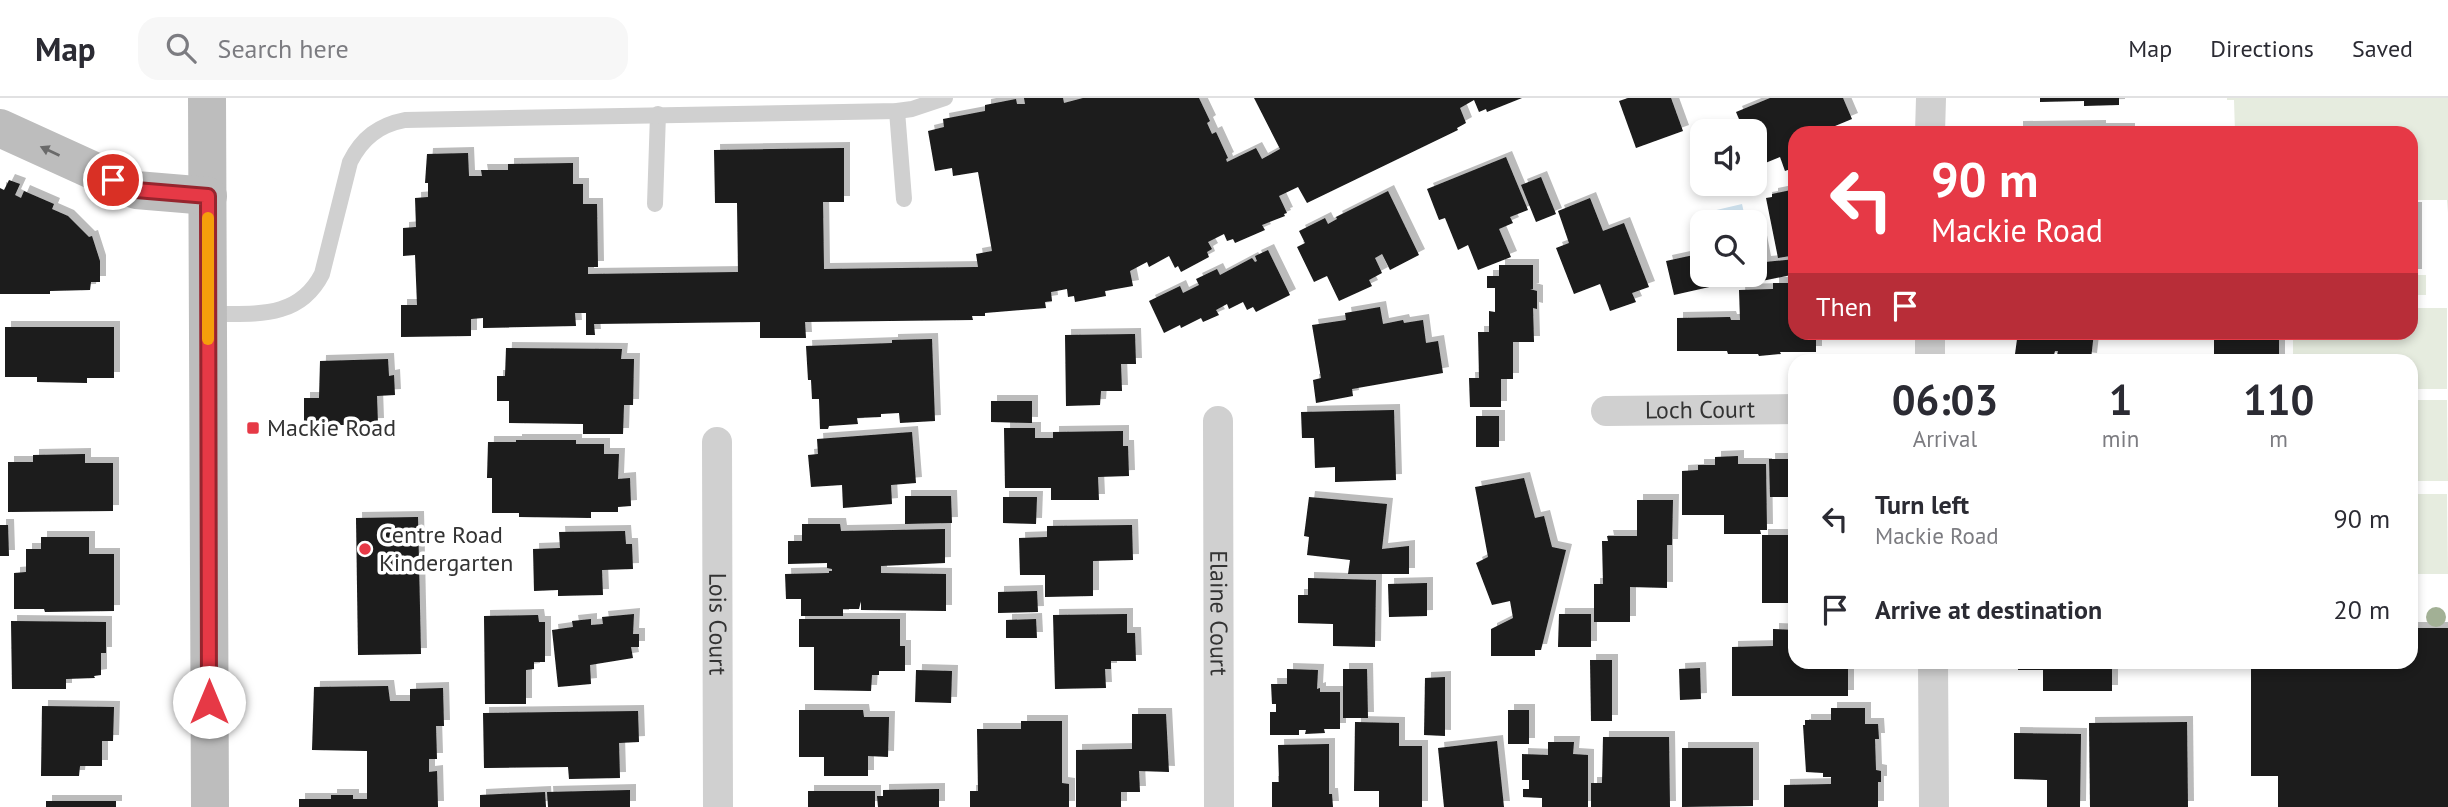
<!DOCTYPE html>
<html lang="en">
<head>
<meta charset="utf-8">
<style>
  :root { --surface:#fff; --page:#f7f7f7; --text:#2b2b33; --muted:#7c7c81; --line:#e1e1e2 }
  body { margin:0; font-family:"PT Sans",sans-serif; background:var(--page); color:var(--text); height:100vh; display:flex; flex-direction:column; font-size:26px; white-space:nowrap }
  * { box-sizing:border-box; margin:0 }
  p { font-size:23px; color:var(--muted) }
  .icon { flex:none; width:38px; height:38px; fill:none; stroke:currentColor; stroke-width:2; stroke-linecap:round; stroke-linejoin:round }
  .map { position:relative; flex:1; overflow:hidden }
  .sheet { position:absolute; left:1788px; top:256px; width:630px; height:315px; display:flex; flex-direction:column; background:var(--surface); border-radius:21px; box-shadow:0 4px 10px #0003 }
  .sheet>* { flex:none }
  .banner { position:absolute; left:1788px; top:28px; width:630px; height:214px; border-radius:21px; box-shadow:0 4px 10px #0003; background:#e63946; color:#fff; overflow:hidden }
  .buttons { position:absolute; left:1690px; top:21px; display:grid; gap:14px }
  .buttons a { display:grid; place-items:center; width:77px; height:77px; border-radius:14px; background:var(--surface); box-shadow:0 4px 10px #0003; font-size:35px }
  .pin { position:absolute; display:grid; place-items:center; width:60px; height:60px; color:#fff; margin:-30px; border:4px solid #fff; border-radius:50%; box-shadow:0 2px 7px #0007 }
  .me { position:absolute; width:77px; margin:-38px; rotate:0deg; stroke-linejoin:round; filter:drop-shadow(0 0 5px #0008) }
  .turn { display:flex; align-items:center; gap:24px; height:147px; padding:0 28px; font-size:32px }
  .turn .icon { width:91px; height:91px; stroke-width:2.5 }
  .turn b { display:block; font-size:49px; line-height:60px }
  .then { display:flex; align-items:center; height:66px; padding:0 28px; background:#0003; gap:14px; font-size:26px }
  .eta { display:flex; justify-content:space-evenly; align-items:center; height:119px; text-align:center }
  .eta b { font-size:42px; font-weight:700; line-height:49px }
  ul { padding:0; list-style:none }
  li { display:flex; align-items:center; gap:21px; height:91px; padding:0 28px }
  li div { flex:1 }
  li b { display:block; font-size:26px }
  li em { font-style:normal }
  header { display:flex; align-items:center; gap:42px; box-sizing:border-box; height:98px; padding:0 35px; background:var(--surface); border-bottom:2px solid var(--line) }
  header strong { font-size:33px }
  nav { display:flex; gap:38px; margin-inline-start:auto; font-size:24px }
  .search { width:490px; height:63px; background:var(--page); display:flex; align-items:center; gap:18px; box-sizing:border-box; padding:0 24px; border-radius:21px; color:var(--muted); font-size:26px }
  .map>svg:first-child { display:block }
</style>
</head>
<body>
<header>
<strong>Map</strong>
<div class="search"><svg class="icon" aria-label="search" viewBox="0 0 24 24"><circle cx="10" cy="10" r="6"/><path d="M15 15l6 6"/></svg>Search here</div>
<nav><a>Map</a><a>Directions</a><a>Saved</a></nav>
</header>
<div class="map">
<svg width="2448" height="709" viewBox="0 0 2448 709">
  <defs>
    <filter id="shadow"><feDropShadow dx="6" dy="-6" stdDeviation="0" flood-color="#0004"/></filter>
  </defs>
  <rect width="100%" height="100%" fill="#fff"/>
  <!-- green -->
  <g fill="#e6ecdf">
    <path d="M2227,0h221v115l-1,-13h-35v-67h-177l-1,-33h-7z"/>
    <rect x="2412" y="177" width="14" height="20"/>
    <path d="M2412,210h35v81h-35v-29h-119v-27l119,-1z"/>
    <path d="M2412,302h35l1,81h-36z"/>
    <path d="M2412,396h35l1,80h-36z"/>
  </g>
  <!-- water -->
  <path fill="#cfe2ee" d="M1742,106l4,18h-43v17l-4,-2 -4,-22z"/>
  <!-- building -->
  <g fill="#1a1a1a" filter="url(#shadow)">
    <path d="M1024,0h39l1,5 19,-5h116l11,23 -3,2 5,11 4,-2 12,26 -2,1 1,3 29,-14 6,11 18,-10 -26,-51h268l-35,14 -1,-3 -7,3 -5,-12 -14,8 6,15 -9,5 1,2 -151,73 -9,-16 -19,9 8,17 -3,1 1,2 -23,9 3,5 -30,13 -2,-4 -6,2 -3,-7 -16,8 4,7 -5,3 2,5 -28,15 -3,-6 -3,2 -6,-12 -20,11 -2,-5 -17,9 3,15 -28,5 1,5 -31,6 -1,-6 -6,1 -1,-8 -16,3 1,9 -7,1 1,6 -61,5v3h-13l1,4 -168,2 1,16h-46v-16l-166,2 1,11h-9v-22h-11l1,13 -93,2v-10l-12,1v17l-70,1v-32h16l-2,-50 -12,1v-28l13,-1 -1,-29 13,-1v-14h-3l2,-29 41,-1 1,23h13l-1,-6h27v-6l65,-1v21h10v20h14l1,63h-10v7l150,-2 -1,-69h-22l-1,-53 130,-2v54h-21l1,67 154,-2 -2,-13 16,-3 -14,-79 -25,4 -1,-8 -17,3 -7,-40 16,-4 -1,-8 42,-8v-6l31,-6 1,5h8z"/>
    <path d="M1628,0h43l12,33 -47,17 -17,-47z"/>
    <path d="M1770,0h73l9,21 -29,12 1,2h-28v34l-11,4 -5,-14 -22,9 -3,-8v-27h-11l-8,-19z"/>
    <path d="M2040,0h79v7l-35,1v-5l-44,1z"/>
    <path d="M2100,28v3h29v4h-112v-6z"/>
    <path d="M1506,59l22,53 -18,7 3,6 -14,6 12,28 -33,13 -10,-25 -10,5 -13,-32 -6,2 -12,-31z"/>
    <path d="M1541,79l15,37 -20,8 -15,-37z"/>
    <path d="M9,82l11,4 -5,11 6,3 3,-7 30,13 -2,5 16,7 21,21 3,-1 8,25v21h-9l-1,8 -40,1v3h-50v-106l4,2z"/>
    <path d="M1796,91v66l-18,3 -12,-60 6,-1v-3z"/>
    <path d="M1388,93l31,64 -29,15 -8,-16 -7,4 7,15 -13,7 3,6 -33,15 -12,-25 -13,6 -17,-35 8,-4 -6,-12 26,-13 3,6 9,-5 -1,-2z"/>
    <path d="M1590,100l13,33 21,-8 25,64 -17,6 4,9 -26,9 -10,-27 -26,10 -18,-46 13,-5 -11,-32z"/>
    <rect x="2412" y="110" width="4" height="67"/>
    <path d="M1755,138h5l5,26 31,-3v15l-63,13 -2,-12h24z"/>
    <path d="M1268,152l22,45 -34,17 -3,-5 -6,3 -4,-8 -14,7 -2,-5 -11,6 3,5 -16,7 -2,-4 -20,10 -1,-3 -16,8 -15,-32 31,-15 3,7 16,-8 -3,-6 21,-10 3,6 32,-17 3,4 2,-1 -2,-5z"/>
    <path d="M1703,155v22h23l1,8 -53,12 -8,-34z"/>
    <path d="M1499,167h34v24h-3l7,2v18l-4,-1 1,34h-21v37h-12v28h-31l-1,-29h10l-1,-46h11v-21l6,1v-24h-8v-12h12z"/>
    <path d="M1773,185h23v49h20v20h-36l1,2 -22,2 -1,-2h-30l-1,-3h-50v-33l53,-1 1,3h9l-1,-30 34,-1z"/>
    <path d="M1380,209l3,17 20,-4 1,3 19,-3 3,23 12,-2 5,32 -91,16 1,7 -37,7 -3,-23 8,-2 -9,-53 34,-5 -1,-7z"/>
    <path d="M5,229h109v51h-27v5l-50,-1v-5h-32z"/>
    <path d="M2018,234h76l-3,27 -34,-4 1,-4h-3l-2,8 -38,-5z"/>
    <rect x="2214" y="234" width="65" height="28"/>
    <path d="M1135,236l1,30h-15l1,27h-21l-1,14 -34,1 -1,-71z"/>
    <path d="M932,241l3,82 -35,2 -1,-10 -18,1v3l-24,1 1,6 -29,2 -1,3h-8l-1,-30h-7l-1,-19h-3l-2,-34 86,-3v-3z"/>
    <path d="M506,250l116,1 -1,10h13l-1,46h-9l-1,29h-40v-10l-74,-1v-22h-12v-25h8z"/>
    <path d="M388,261l1,17 5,-1 1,20 -18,1 1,28 -74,2v-28h15l1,-37z"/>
    <path d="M991,303h41v22l-41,-1z"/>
    <path d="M1394,312l2,70 -61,2v-15l-20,1 -1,-30h-12l-1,-26z"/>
    <rect x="1476" y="318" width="23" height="31"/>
    <path d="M1004,330h31v10h18v-6l70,-1v15h5l1,30 -31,1 1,23h-48v-12h-46z"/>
    <path d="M912,334l4,51 -25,2 1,19 -49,4 -1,-23 -31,2 -3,-32 10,-1 -1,-15z"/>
    <path d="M516,342h60v4h28v10h15l-1,25 12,-1 1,28 -13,1v5h-27v6l-72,-1v-4h-27v-35h-5l1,-36h28z"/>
    <path d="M85,356v9h28v48l-105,1v-50h25v-7z"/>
    <path d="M1738,358v8h28l1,66h-7l1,4h-37v-19h-42v-44l16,-1v-5h17v-8z"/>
    <path d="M1769,361h27v53h-7v-15h-19z"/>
    <path d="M1524,380l11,40 9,-2 8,31 14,3 -25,100h-6v6h-44v-27l22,-11 -3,-17 -18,4 -16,-42 12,-6 -13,-70z"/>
    <path d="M905,398h46l1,27 -47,1z"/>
    <path d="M1003,399h34l-1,27 -33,-1z"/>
    <path d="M1309,399l78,7 -5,45 27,-3v28h-61l2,-14 -43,-5 2,-18 -5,-1z"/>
    <path d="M1637,402h36l-1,45h-5v43l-37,-1v35h-36v-38h9l-1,-43h6l-1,-5h30z"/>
    <path d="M418,419l3,137 -63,1 -2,-137z"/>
    <path d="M802,426h38l1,7 104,-2v34l-64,3v7l65,1v37l-85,-1v-9l-2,8h-16v7h-42v-17h-15l-1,-25 44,-1v-2h3v-2l-5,-1v-5l-39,1v-23h14z"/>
    <path d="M0,427h8l1,31h-9z"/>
    <path d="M1132,427l1,35 -40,1v35l-48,1v-22h-25l-1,-37 28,-1v-11z"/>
    <path d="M625,433l1,13h6l1,25 -31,1 1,25 -45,1v-6l-24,1 -1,-42 27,-1 -1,-16z"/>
    <rect x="1762" y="437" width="34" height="68"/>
    <path d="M41,439h48v17h25v57l-69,1 -1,-3h-30v-36l12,-1v-23h15z"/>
    <path d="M1308,480l68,2 -1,67 -42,-1v-22l-35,-1v-28h10z"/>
    <path d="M1427,485v33l-38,1 -1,-33z"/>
    <path d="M1037,493l1,21 -40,1v-21z"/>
    <path d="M634,516l-1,20h6v13h-8l2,11 -43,7 1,19 -33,3 -6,-57 21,-3 -1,-6 19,-2v6l12,-1 -1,-7z"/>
    <path d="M1127,516v19h8l1,28h-25v8h-6l1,19 -51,1 -2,-74z"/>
    <path d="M1559,516h32v33h-33z"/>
    <path d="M538,517l1,7h6v40h-11v7l-8,1v34h-41l-1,-88z"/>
    <path d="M799,521h101v27h5v25h-26v4h-7l-1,16 -57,-1v-43h-15z"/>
    <path d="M1036,521l1,19h-31v-18z"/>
    <path d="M11,523l95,1v31h-5v22l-7,1 1,2 -29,1v10h-54z"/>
    <path d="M2412,530h36v179h-170v-31h-27v-114h161z"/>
    <path d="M1773,531l23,1v32h52v34h-116v-49l41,-1z"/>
    <path d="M1590,562h22v61h-21z"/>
    <path d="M2018,564h94v29h-69v-21h-25z"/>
    <path d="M1700,570l1,31 -21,1 -1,-31z"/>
    <path d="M1287,571l31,1 -1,19 3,-1v4h20v37h-16l1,4 -20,1 1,-4h-7v5h-29v-23h6v-8h-4l-1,-20h16z"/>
    <path d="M1343,571h24l1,49h-25z"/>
    <path d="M916,572l36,1 -1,32 -36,-1z"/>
    <path d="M1445,579v59l-21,-1 1,-57z"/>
    <path d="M388,588l2,15h20v-12l33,-1 1,38h-8l1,33h-8v13l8,-1 1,36h-139v-8h32v-4h22v4h14v-48l-55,-1 2,-63z"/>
    <path d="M42,608l72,1 -1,34h-11v25h-22l-1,10h-38z"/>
    <path d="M1831,610h34v16h13l1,15h-4l1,31 5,1v11h-3v25h-94v-22l47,-1v-7h-8v-4l-17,-1 -3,-47h2v-5h26z"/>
    <path d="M799,612h64l1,7h25l-1,40 -20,-1v20h-44v-19h-25z"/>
    <rect x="1508" y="612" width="21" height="34"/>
    <path d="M638,613l1,31 -20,1 1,35 -51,1 -1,-12 -84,1 -1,-55z"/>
    <path d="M1132,616h34l3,58 -30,-1 1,21h-19v15h-45v-57l56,-1z"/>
    <path d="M1021,623h41v62l7,1v23h-99v-16h8l-1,-62h44z"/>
    <path d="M1355,624l44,1v23h23v61h-43v-16h-25z"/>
    <path d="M2187,624l1,85h-98l-1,-84z"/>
    <path d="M2014,635l67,1 -1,73h-33v-27l-33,-1z"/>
    <path d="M1603,639h66l1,70h-79v-24h11z"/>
    <path d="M1497,643l7,66h-60l-6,-59z"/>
    <path d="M1548,644h26l-1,12 15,1v52h-46v-9l-19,-1v-8h6v-9h-7v-26l26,1z"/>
    <path d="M1329,646v50h3l1,13h-61v-25h7l-1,-37z"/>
    <path d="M1682,650h71v58l-71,1z"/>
    <path d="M939,691v18h-61l-1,-11h6v-6z"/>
    <path d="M630,692v17h-82l-1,-15z"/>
    <rect x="808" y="693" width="67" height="16"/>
    <path d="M545,694l1,15h-66v-12z"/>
    <rect x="46" y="703" width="70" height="6"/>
  </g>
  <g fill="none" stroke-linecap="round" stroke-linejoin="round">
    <!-- lane -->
    <g stroke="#d0d0d0" stroke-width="16">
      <path d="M897,13l7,88"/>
      <path d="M655,106l3,-90"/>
      <path d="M207,216c45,-1 91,7 115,-40l28,-112c12,-24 29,-37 55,-42l492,-9 15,-2 33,-11"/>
    </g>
    <!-- street -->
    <g stroke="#d0d0d0" stroke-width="30">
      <path d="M1930,35l1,-35"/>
      <path d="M1930,262v-28"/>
      <path id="s1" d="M1606,313l190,-2"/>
      <path id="s2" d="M1218,323l1,386"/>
      <path id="s3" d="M717,344l1,365"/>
      <path d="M1933,564l1,145"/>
    </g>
    <!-- secondary -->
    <g stroke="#bdbdbd" stroke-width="38">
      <path d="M207,0l3,709"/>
      <path d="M0,30l136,62 72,6"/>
    </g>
  </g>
  <!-- trees -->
  <circle fill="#a2b095" cx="2436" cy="519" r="10"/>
  <!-- one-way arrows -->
  <defs><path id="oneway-solid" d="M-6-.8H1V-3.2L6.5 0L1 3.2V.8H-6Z" transform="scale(1.75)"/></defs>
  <use fill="#6a6a6a" href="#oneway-solid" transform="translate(50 53) rotate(-155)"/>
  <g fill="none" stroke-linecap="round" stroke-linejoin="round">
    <defs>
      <path id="route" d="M113,82l23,10 72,6 1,506"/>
    </defs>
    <!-- route casing -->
    <use href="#route" stroke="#96252e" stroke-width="18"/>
    <!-- route -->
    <use href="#route" stroke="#e63946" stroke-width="12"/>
    <!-- slow -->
    <path stroke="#f59e0b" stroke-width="12" d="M208,241v-121"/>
  </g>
  <!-- markers -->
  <g fill="#e63946" stroke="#fff" stroke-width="2.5">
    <rect x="246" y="323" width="14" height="14" rx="3.5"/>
    <circle cx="365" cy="451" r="7"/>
  </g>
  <g text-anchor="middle" stroke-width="7" stroke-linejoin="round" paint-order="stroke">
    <!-- street labels -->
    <g font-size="24" fill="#333" stroke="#fff">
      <text dy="8" stroke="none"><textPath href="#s1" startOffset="94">Loch Court</textPath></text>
      <text dy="8" stroke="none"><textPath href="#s2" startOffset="192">Elaine Court</textPath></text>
      <text dy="8" stroke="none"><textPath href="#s3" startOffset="182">Lois Court</textPath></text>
    </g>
    <!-- poi labels -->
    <g font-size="24" fill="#333" stroke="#fff" text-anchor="start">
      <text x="267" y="338">Mackie Road</text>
      <text x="379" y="445">Centre Road<tspan x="379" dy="28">Kindergarten</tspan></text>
    </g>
  </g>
</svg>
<div class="buttons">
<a><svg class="icon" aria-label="sound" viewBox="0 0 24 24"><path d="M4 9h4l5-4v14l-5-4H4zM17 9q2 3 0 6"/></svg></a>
<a><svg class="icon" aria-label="search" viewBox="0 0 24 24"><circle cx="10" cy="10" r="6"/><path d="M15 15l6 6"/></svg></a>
</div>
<div class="pin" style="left:113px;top:82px;background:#d93025"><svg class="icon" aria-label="arrive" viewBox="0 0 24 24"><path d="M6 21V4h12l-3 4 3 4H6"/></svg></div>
<svg class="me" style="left:209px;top:604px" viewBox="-20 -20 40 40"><circle r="19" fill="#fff"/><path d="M0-13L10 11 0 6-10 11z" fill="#e63946"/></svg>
<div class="banner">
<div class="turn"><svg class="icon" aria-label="left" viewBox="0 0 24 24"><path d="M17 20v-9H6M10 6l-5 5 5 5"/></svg><div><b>90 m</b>Mackie Road</div></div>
<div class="then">Then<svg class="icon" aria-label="arrive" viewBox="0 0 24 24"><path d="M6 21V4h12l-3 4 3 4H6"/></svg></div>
</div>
<section class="sheet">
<div class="eta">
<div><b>06:03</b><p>Arrival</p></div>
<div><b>1</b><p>min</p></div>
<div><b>110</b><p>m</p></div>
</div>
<ul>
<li><svg class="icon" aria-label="left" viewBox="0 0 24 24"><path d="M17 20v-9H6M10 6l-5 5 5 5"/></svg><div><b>Turn left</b><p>Mackie Road</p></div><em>90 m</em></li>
<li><svg class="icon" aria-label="arrive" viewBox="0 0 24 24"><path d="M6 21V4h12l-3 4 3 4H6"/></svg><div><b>Arrive at destination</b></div><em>20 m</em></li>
</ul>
</section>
</div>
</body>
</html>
